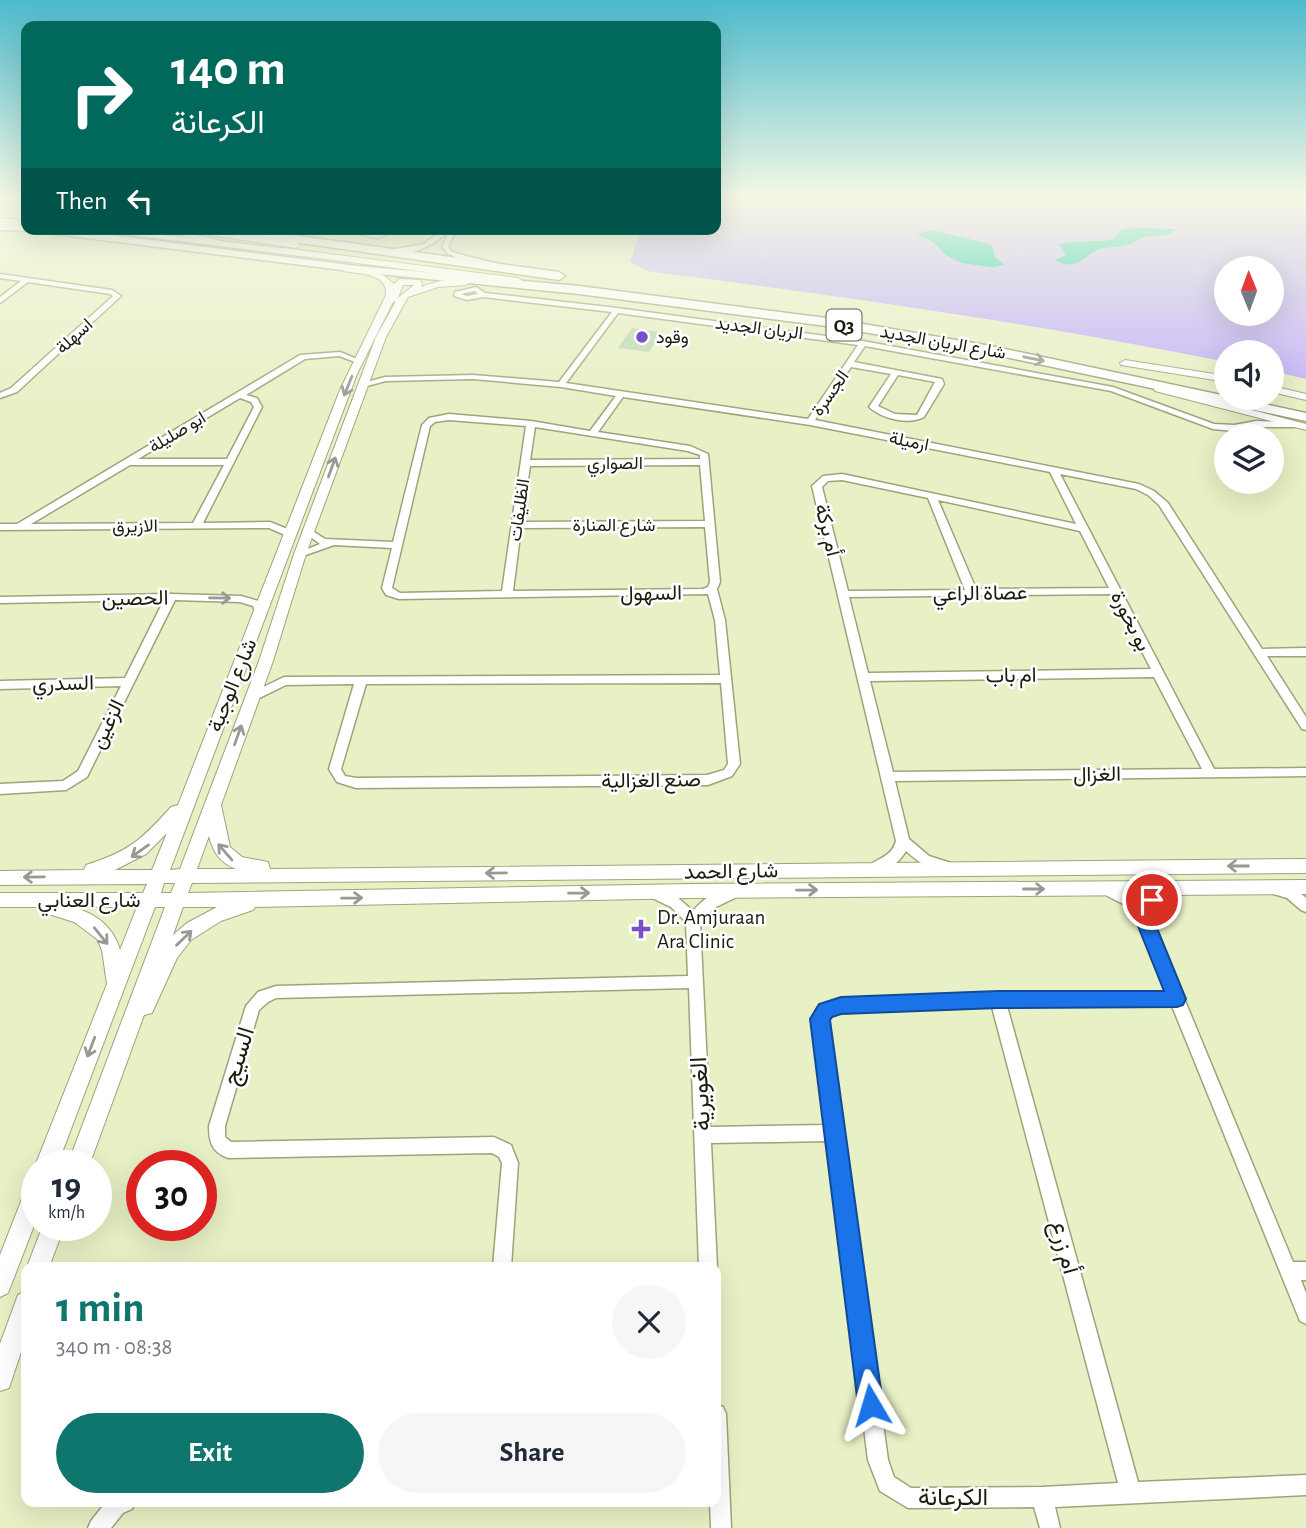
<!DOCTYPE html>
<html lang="en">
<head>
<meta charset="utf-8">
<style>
  :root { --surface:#fff; --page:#f6f6f7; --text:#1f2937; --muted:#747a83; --accent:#0f766e }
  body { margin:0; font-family:"Alegreya Sans",Vazirmatn,sans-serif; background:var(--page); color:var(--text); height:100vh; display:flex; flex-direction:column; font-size:26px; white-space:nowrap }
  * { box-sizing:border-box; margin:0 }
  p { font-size:23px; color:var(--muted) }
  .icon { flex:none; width:38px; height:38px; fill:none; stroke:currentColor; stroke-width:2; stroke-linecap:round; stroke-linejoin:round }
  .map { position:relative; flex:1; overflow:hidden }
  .sheet { position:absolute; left:21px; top:1262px; width:700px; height:245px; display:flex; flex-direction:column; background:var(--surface); border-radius:14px; box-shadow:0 7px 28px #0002 }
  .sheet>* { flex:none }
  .banner { position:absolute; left:21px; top:21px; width:700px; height:214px; border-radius:14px; box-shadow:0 7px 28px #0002; background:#00695c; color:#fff; overflow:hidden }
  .needle { width:46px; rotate:359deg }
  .controls { position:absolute; left:1214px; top:256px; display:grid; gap:14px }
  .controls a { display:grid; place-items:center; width:70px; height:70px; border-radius:50%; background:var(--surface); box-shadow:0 7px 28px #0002; font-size:35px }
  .speed { position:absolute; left:21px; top:1150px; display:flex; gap:14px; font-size:35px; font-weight:700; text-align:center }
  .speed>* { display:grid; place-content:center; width:91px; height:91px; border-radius:50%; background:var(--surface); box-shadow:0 7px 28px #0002; line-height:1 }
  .speed small { font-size:18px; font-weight:400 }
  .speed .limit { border:10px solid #d22; background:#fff; color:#111 }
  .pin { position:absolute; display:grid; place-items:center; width:60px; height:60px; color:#fff; margin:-30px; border:4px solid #fff; border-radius:50%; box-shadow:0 2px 7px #0007 }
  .me { position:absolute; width:77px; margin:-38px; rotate:353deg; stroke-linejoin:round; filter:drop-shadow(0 0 5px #0008) }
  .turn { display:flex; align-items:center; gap:24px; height:147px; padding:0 35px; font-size:32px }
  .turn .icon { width:91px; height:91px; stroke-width:2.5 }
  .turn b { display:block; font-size:49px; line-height:60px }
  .then { display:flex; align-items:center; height:66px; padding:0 35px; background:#0003; gap:14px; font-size:26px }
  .round { display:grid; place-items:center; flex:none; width:74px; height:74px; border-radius:37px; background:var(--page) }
  .headline { display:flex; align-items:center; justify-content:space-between; height:119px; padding:0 35px }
  h1 { font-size:42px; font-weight:700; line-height:52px; color:var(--accent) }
  .button { display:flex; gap:14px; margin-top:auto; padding:14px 35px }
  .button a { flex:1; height:80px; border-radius:42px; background:var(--accent); color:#fff; font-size:28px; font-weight:700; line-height:80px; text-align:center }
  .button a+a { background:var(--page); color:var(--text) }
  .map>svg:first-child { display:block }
</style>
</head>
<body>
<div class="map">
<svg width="1306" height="1528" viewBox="0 0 1306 1528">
  <rect width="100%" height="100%" fill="#e8f0c5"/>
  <!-- green -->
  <path fill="#c2b0fa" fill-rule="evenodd" d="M716,197h590v182l-34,-8v-19h-45v10c-193,-39 -386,-66 -580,-91l-17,-9 11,-33h75zM1227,268h45v45h-45z"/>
  <!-- water -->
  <g fill="#05c3a3">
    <path d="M1129,228l47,1c-7,9 -20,6 -30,8 -6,1 -10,4 -15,7 -8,3 -19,2 -28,4 -19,4 -23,26 -48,12l11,-5 -7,-10 3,-2 51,-3 8,-10z"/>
    <path d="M931,230l55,13 6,3 3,11 10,8 -13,2 -31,-4 -15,-8 -13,-13 -16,-8z"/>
  </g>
  <!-- building -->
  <path fill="#bed7b2" d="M632,328l30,4 -13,20 -31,-4z"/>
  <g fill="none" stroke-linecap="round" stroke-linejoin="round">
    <defs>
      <g id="street">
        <path d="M333,229c14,0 26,3 40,4 9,1 18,-4 28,-4l-24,9z"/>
        <path d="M443,229l6,1c-15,17 -43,29 -65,21l40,-7z"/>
        <path d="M451,229h6l-9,17 3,5 8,3 55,14 -3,2 -56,-13 -8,-4 -5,-7z"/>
        <path d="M0,274l112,16 9,6 -104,96 -17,6v-5l11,-5 102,-92 -3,-2 -82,-12 -28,21v-6l21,-16 -21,-3z"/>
        <path d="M476,287l9,6 132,15 246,33 250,46 101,37 20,1 22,-4 41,1v4l-3,1h-38l-22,4 -21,-2 -102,-38 -246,-45 -11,16 88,17 2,5 -20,33c-15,8 -42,2 -55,-10l22,-33 -40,-7 -36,53 324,64 15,7 14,12 94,146 44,-1v8h-39l39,61v13l-4,-1 -143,-224 -11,-10 -12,-6 -76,-15 154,295 92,-1v8l-411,5 14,58 20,17 22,7 2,4 -2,4c-17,3 -33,-9 -45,-20 -8,14 -20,19 -34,23l-5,-1 -2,-4c10,-11 26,-10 31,-28l-84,-355 11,-10 19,-2 234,50 -26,-52 -240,-47 -187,-28 -25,35 92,14 18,8 12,128 -3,7 8,31 15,144 -8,12 -24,9 -352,3 -19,-6 -8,-13 25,-85 -68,1 -33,16 -4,-1 -2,-3 2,-3 35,-17 436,-2 -5,-55 -7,-26 -309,5 -13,-4 -4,-7 10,-40 -58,-3 -34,12 -5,-3 25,-10 -15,-11 -2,-2 5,-3 17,11 68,3 29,-117 7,-7 20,-4 82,7 59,10 26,-35 -55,-9 -88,-8 -87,2 -27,7v-4l26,-7 88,-2 86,7 53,-70 -129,-15 -16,3 -13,-4 1,-4zM475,291l3,3 -11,2 -6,-2zM618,313l240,32 -50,74 -242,-36zM898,375l37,7 -18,33 -22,-1 -17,-8zM449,420l77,6 -24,165 -102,2 -8,-5 38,-162 5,-4zM535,427l153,24 12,4v4l-170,1zM700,465l5,56 -183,1 8,-56zM842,480l86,18 37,92 -117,1 -26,-104 6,-6zM938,500l142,31 29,57 -133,1zM705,527l5,55 -2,5 -5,2 -190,2 8,-63zM1112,594l39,75 -283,4 -19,-76zM1154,677l48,92 -309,3 -23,-91zM721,683l7,81 -4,6 -17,5 -351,3 -11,-2 -4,-7 25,-85z"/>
        <path d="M340,352l22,9 -4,2 -19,-7 -34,3 -59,36 11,3 5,9 -59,116 67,-1 20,8 4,8 -2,2h-6l-3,-6 -14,-6 -269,2v-6h17l283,-169zM240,398l11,4 3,5 -27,52h-89zM130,465h94l-31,58 -162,1z"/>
        <path d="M171,594l70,2 21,6 4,12 -1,2h-8l-4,-10 -13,-4 -65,-2 -88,177 -21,13 -66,4v-10l63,-3 15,-10 43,-85 -121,3v-8l125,-3 39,-78 -164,3v-6z"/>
        <path d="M1166,884l5,1 2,4 -2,4 -14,10 -7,13 143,346h13v18h-5l5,13v31l-6,-3 -128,-315h-165l131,476 168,-7v20l-251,12 5,21h-20l-6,-21 -126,1 -28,-17 -12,-31 -40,-319 -117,2 6,124 -1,3v-3h-17l-10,-279 -413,10 -8,4 -9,8 -34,116v11l6,5 263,-5 17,8 7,18 -7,104h-18l9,-104 -3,-6 -7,-4 -264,5c-16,-6 -19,-16 -19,-32l37,-120 12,-14 18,-6 412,-10 -2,-54 -15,-15 -21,-10 -2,-4 2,-4 5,-1 21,8 17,15c10,-12 30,-27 46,-23l2,4 -2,4 -23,11 -16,15 10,205 116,-2 -14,-106 8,-14 21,-6 157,-5 169,-1c-10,-24 -22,-68 -39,-85 -7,-8 -21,-9 -27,-18l2,-4c13,-2 31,9 39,19l5,-10zM992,1007l126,476 -76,4 -131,1 -17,-11 -6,-17 -60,-440 2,-5 11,-2z"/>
        <path d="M1275,884l22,6 9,8v14l-5,-2 -14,-12 -17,-5 -2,-4 2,-4z"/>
        <path d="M716,1404l7,3 3,7 5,114h-20l-1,-26h6z"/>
        <path d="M106,1502h29l-3,7 -9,4 -12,15h-23l3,-7z"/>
      </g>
      <g id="secondary">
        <path d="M150,229h18l59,13 -4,2z"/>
        <path d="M211,231l85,11 4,3 -4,3 -88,-13 -1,-2z"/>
        <path d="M283,248l235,30 4,3 -4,3 -238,-31v-4z"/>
        <path d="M346,266l37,9 11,9 5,-5 22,1 1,7c14,-6 35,-11 48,-5l-4,3 -28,2 -30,10 -22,40 -80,217 -33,107 -52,144 9,42 12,10 26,5 2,7 1036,-10v14l-1114,10 -4,10 503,-9 615,-4v14l-615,4 -436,9 -2,3 -32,11 -30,19 -14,18 -25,55 -8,2 -55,151h-22l98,-259h-10l-98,259h-20v4l-2,-4 72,-182 -5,-34 -5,-11 -23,-17 -35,-11 -2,-4h-37v-14h143l4,-9 -147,1v-14l84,-1 2,-5c44,-14 55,-25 85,-58l7,-2 162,-415 46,-95c2,-22 -27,-21 -43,-24v-4zM403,285h11l-16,13zM396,301l-20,36 -82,217 -35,107 -79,208 -10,1 187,-496 36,-72zM167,833l-15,37h-37l31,-16zM209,836c4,16 11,27 27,33h-39zM164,883h11l-4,10h-10zM74,907h63l-17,43c-7,-24 -23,-35 -46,-43zM183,907h34l-30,16 -14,12z"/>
        <path d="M1125,360l102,16v6l-106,-17 -1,-2z"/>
        <path d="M1159,386l147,38v6l-151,-39 -1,-2z"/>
        <path d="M1272,386l34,8v6l-34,-8z"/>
        <path d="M37,1178v40l-29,75 -8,4v-42l29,-74z"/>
        <path d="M43,1225h22l-16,42h-22z"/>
        <path d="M26,1291v46l-17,51 -9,3v-47l18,-49z"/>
      </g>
      <g id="primary">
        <path d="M0,218l26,2v6l-26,-2z"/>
        <path d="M80,229h31l189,21 5,3 -5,3z"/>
      </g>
      <g id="highway">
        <path d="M0,197l26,2v6l-26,-4z"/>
        <path d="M0,224l26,2v3h37l295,37 221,20 255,33 157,27 315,67v8l-315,-67 -157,-27 -255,-33 -221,-22 -328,-41 -30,-1z"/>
        <path d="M219,229h30l310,43 6,4 -6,4 -335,-48z"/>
      </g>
    </defs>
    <!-- street casing -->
    <use href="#street" stroke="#9da47b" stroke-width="3"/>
    <!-- secondary casing -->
    <use href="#secondary" stroke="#9da47b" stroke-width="2"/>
    <!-- primary casing -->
    <use href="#primary" stroke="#9da47b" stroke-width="2"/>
    <!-- highway casing -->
    <use href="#highway" stroke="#9da47b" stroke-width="3"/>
    <!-- street -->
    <use href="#street" fill="#fff" fill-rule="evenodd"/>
    <!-- secondary -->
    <use href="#secondary" fill="#fff" fill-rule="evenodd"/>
    <!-- primary -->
    <use href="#primary" fill="#fff" fill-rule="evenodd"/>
    <!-- highway -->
    <use href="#highway" fill="#fff" fill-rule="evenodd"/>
  </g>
  <!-- one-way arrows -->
  <defs><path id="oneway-shaft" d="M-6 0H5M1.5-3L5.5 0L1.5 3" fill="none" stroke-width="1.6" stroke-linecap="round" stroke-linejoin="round" transform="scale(1.75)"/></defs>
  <g stroke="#989993">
    <use href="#oneway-shaft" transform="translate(1034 359) rotate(11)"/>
    <use href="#oneway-shaft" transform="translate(348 386) rotate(112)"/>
    <use href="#oneway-shaft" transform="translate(332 467) rotate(-70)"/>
    <use href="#oneway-shaft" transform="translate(220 598) rotate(1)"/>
    <use href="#oneway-shaft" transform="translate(238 735) rotate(-70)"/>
    <use href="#oneway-shaft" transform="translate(140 851) rotate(145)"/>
    <use href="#oneway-shaft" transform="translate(225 852) rotate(-131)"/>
    <use href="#oneway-shaft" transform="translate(1238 866) rotate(180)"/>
    <use href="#oneway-shaft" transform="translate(496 873) rotate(179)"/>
    <use href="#oneway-shaft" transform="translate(34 877) rotate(179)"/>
    <use href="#oneway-shaft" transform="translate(1034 889)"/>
    <use href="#oneway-shaft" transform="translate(807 890) rotate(-1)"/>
    <use href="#oneway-shaft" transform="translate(579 893) rotate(-1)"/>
    <use href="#oneway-shaft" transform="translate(352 898) rotate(-1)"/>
    <use href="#oneway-shaft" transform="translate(101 936) rotate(51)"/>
    <use href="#oneway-shaft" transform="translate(184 938) rotate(-44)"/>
    <use href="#oneway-shaft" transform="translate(91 1047) rotate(111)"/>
  </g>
  <!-- sky -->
  <linearGradient id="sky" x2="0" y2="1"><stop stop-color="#4dbacc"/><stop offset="0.48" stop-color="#f5f8e5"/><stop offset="1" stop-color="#f5f8e5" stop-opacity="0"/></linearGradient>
  <rect width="1306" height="411" fill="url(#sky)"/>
  <!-- route -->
  <path fill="#1a73e8" stroke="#114b97" stroke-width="2" d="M1152,892l7,2 2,6 -9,16 34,83 -3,6 -6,2 -179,1 -157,6 -9,3 -2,3 53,385 -3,9 -9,4 -9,-4 -4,-9 -48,-386 9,-15 22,-7 157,-6h166l-30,-75 12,-22z"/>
  <!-- markers -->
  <g fill="#7950c9" stroke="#fff" stroke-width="2.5">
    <circle cx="642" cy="337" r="7"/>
    <path d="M637.5 918.5h7v7h7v7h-7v7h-7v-7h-7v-7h7z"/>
  </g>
  <g text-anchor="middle" stroke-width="5" stroke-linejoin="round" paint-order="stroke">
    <!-- far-street labels -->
    <g font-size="18" fill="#1b1d0e" stroke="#fff">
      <text transform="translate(759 328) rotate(7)" y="6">الريان الجديد</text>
      <text transform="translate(74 336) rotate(-42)" y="6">اسهلة</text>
      <text transform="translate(943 342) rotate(10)" y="6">شارع الريان الجديد</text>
      <text transform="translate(830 393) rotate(-55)" y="6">الجسرة</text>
      <text transform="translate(177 432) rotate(-31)" y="6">ابو صليلة</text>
      <text transform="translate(909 441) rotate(11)" y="6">ارميلة</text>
      <text x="615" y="469">الصواري</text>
      <text transform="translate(519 510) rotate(-82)" y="6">الظليفات</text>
      <text x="614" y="531">شارع المنارة</text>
      <text transform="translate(135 526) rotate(-1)" y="6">الازيرق</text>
    </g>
    <!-- far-poi labels -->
    <g font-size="18" fill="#1b1d0e" stroke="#fff" text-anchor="start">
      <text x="656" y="343">وقود</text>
    </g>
    <!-- shield labels -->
    <rect fill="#fff" stroke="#5f6156" stroke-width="2" x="826.5" y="309.5" width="35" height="31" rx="5"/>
    <g font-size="19" font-weight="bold" fill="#1b1d0e">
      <text x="844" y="332">Q3</text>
    </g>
    <!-- street labels -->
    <g font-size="21" fill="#1b1d0e" stroke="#fff">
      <text transform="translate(828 530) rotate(76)" y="7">أم بركة</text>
      <text transform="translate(651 593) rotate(-1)" y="7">السهول</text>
      <text transform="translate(980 593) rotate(-1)" y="7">عصاة الراعي</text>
      <text transform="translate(135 598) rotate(-1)" y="7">الحصين</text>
      <text transform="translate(1131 621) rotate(63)" y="7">بو بخورة</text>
      <text transform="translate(1011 675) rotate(-1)" y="7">ام باب</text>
      <text transform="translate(63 683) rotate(-1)" y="7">السدري</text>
      <text transform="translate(232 685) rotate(-68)" y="7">شارع الوجبة</text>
      <text transform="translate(107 724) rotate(-64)" y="7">الزغين</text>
      <text transform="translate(1097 774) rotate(-1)" y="7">الغزال</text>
      <text transform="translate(651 780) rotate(-1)" y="7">صنع الغزالية</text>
      <text transform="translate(731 871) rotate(-1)" y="7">شارع الحمد</text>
      <text x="89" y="907">شارع العنابي</text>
    </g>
    <!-- poi labels -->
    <g font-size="21" fill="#1b1d0e" stroke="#fff" text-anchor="start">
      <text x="657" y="924">Dr. Amjuraan<tspan x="657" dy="24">Ara Clinic</tspan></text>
    </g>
    <!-- near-street labels -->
    <g font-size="24" fill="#1b1d0e" stroke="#fff">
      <text transform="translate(238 1056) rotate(-73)" y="8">السيج</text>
      <text transform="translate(700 1094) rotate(-93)" y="8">الغويرية</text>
      <text transform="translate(1065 1247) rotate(75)" y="8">أم زرع</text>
      <text x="953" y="1505">الكرعانة</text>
    </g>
  </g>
</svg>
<div class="controls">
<a><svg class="needle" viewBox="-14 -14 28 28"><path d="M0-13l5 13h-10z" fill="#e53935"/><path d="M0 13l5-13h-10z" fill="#747a83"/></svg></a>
<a><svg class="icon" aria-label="sound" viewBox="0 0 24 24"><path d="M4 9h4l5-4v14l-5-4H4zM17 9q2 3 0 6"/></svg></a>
<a><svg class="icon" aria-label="layers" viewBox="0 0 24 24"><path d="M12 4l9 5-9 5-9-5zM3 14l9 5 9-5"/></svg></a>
</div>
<div class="speed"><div>19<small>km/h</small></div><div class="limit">30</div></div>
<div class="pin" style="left:1152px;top:900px;background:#d93025"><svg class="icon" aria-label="arrive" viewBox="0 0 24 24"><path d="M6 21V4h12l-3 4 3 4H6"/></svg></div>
<svg class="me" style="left:871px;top:1405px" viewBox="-20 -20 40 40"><path d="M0-17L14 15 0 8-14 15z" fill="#1a73e8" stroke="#fff" stroke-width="4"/></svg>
<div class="banner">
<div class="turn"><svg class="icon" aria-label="right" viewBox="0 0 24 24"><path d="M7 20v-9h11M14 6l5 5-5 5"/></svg><div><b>140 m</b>الكرعانة</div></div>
<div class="then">Then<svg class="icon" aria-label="left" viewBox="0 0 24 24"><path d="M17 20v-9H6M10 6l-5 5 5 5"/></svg></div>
</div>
<section class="sheet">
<div class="headline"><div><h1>1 min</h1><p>340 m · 08:38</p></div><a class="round"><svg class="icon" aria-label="close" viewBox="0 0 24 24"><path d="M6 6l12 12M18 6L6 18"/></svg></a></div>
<div class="button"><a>Exit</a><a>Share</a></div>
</section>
</div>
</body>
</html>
